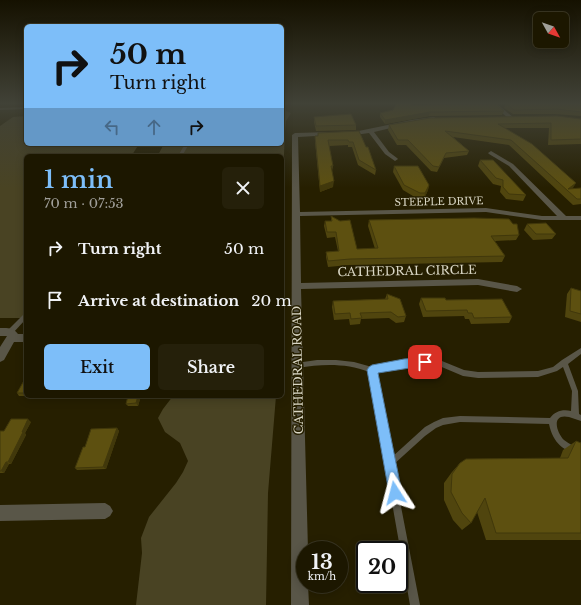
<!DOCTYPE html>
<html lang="en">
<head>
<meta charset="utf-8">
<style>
  :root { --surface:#1c1700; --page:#25200a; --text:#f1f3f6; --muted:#a09f99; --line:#3a3622; --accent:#7dbef9 }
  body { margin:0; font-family:"Libre Baskerville",serif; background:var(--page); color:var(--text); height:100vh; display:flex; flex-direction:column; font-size:15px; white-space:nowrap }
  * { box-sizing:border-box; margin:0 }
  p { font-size:13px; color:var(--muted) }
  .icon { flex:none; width:22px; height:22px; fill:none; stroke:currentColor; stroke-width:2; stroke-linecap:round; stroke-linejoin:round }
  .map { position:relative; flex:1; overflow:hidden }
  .sheet { position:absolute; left:24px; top:154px; width:260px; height:244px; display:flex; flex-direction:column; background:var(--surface); border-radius:6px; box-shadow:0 2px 10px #0003,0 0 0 1px var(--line) }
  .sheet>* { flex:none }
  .hud { position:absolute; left:24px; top:24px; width:260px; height:122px; border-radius:6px; box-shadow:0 2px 10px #0003,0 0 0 1px var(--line); background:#7dbef9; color:#111; overflow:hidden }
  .needle { width:26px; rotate:130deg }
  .tools { position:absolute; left:533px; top:12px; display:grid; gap:8px }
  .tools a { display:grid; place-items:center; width:36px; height:36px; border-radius:6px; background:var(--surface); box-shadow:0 2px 10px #0003,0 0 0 1px var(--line); font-size:20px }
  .speed { position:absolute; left:296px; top:541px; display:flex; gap:8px; font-size:20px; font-weight:700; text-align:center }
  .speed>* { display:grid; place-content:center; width:52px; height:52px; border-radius:50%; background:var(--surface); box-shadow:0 2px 10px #0003,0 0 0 1px var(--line); line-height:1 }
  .speed small { font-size:10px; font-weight:400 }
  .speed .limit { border:2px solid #111; border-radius:6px; background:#fff; color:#111 }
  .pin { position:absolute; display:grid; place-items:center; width:34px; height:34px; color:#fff; margin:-17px; border-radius:8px; box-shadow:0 2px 6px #0006 }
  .me { position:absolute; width:44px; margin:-22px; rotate:351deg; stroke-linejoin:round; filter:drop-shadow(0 0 3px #0008) }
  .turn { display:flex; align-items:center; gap:14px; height:84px; padding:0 20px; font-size:18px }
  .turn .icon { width:52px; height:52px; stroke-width:2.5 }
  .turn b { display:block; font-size:28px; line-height:34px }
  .lanes { display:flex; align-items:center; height:38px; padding:0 20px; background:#0003; justify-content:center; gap:20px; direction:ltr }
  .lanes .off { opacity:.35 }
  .round { display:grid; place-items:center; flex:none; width:42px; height:42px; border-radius:6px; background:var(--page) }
  .summary { display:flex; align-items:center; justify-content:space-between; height:68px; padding:0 20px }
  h1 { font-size:24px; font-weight:600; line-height:30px; color:var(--accent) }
  .primary-button { display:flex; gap:8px; margin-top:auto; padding:8px 20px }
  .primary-button a { flex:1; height:46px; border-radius:6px; background:var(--accent); color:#111; font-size:16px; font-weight:600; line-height:46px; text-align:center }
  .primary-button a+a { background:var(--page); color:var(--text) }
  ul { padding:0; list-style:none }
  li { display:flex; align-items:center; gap:12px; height:52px; padding:0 20px }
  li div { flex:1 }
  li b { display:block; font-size:15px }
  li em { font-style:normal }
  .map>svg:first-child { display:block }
</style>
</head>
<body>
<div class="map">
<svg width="581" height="605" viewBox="0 0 581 605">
  <rect width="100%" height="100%" fill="#261f00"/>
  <!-- green -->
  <g fill="#494323">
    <path d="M282,106l3,1 1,4 5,2 -5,8 -1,10 -3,70v-45h-256v162h-26v-192l13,-9 13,-1v28h113l-7,11h26l6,-11h118z"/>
    <path d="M173,396h103l-8,97 -2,112h-130l6,-52 -1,-15 8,-21 27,-34 7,-11 5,-11 -8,-18 -15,-11 -7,-14 5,-9z"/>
  </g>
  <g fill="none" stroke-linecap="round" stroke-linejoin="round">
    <!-- lane -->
    <g fill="#595648" fill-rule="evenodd">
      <path d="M185,144h4l-7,12h-4z"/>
      <path d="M26,313v6l-14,15h-4l-1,-2 1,-2 16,-16z"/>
      <path d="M581,348v6l-13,10 10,27 1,23 2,1v6c-4,-1 -8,-3 -12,-4 -18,-4 -13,15 -5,23 5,4 11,7 17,9v8c-17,-7 -28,-13 -32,-33l-89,-2 -17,3 -7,3 -11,8 -32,29 27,140h-10l-41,-233c-23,-9 -47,-8 -71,-4l-2,-1 -1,-2 1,-2 21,-3h19l18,2 18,5 32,-7 33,-1 27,11 14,2 60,-1 15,-4 9,-7zM437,365l26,11 15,2 60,-1 19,-6 6,-4 9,24 -1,20c-8,-2 -16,0 -21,7l-90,-2 -17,2 -9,4 -9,5 -33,30 -16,-85 28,-6z"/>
    </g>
    <!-- street -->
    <g fill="#595648" fill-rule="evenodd">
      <path d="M491,103h5l18,15 -5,1z"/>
      <path d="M26,107v2l-26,1v-2z"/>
      <path d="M434,117l3,2 -1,1 -24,3 -38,9 15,20 8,6 1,1 -3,2 -10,-7 -16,-21 -22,3 -3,-2 68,-14z"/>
      <path d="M331,132l2,1v2l-35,2 2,75 186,-4 56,8h15l-48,-50 -20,-12 -1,-1 3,-2 22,13 53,52h15v4h-39l-56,-8 -186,4 1,67 177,-4 39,7 5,3 -5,3 -39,-7 -177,4 7,261h-3v34h3l1,21h-18l1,-470 3,-2z"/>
      <path d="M0,328c7,0 13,-1 18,6h8v8h-12l-10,18 -4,2v-15l7,-11h-7z"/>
      <path d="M105,503l5,3 3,5 -3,5 -5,3 -105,2v-16z"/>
    </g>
  </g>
  <!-- wall -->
  <g fill="#50450e">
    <path d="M506,103h75v13l-26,-2h-42l-9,-6z"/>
    <path d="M412,105l92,6 -2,4 -73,1 -44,8 -5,-7v-4z"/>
    <path d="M314,117l42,8v5l-40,1 -2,-9z"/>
    <path d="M581,119v25l-33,1 1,-17h-44l68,60 -1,1 9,-1v16l-8,1 -64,-60 -56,-8 16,14 -2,4 -23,3 -7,14 -6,-1 -25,-26h-9l-9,-15 1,-5z"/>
    <path d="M359,131l17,39 -1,5 -17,-10 -6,-18h-4v-2l-19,1 4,20 -1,5 1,16 -13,5 -5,-51v-5h3v-3z"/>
    <path d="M480,160l46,35 -3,6 -17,-2 -6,-7 1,-6 -8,-2 -15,-18z"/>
    <path d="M394,166l35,19 -1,5 -4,9h-6l-15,-9 -10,-18z"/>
    <path d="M331,216l26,33h18l-7,-23 1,-6 150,15 -3,5 -21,1 10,15 -3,6 -153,3 -21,2 -2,-10v-5l12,-1 -3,-14 -8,1 -3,-12 1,-5h6z"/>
    <path d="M527,224l29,10 -4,5 -19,1 -9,-10z"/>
    <path d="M571,288l10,3v31l-16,-5 2,-23z"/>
    <path d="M387,294l19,22 -2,6 -8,1 -7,-5 -28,1 -1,5 -10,1 -1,-6 -15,1 -2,-13 1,-6 52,-2z"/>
    <path d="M421,298l25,2 66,17 -3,6 -38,1 -2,-5h-4l-1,-3 -41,1 -4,-13z"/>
    <path d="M26,377v19h-7l-2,-3z"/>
    <path d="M128,396h13l-3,10h-10l-2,-2z"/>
    <path d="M31,422l-6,11 1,2 -15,29h-2l-5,9h-4v-42h4z"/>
    <path d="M117,428l2,3 -13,38 -29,1 -2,-2z"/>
    <path d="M576,441l5,2v97h-95l-9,-28 -6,11 -9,7 -9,-10 -9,-20v-17l8,-11 8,-9 100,-5 3,-8z"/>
  </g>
  <!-- shaded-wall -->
  <g fill="#41380b">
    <path d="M430,112l-1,4 -44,8v-4z"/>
    <path d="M334,181l-1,6 -13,5v-6z"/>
    <path d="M576,183l-3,5 -5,3v-2z"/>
    <path d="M429,185l-1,5 -4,9 1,-6z"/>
    <path d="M138,396h3l-3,10 -2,-3z"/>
    <path d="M28,419l3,3 -6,11 1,2 -15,29 -3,-2 14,-30z"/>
    <path d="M117,428l2,3 -13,38 -3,-2z"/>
    <path d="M6,462l3,2 -5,9 -3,-2z"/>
  </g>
  <!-- building -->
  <g fill="#5d5010" stroke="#41380b">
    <path d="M397,103h13l2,2 84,-1 8,7 -74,1 -45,8 -5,-7 13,-3z"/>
    <path d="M506,103h75v9l-24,-3 -43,1z"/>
    <path d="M351,114l5,11 -40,1 -2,-9z"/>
    <path d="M557,116l24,3v20l-30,1v-17l-53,1 34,20 44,39 -8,6 13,-1v11h-4l-66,-59 -66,-9 24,20 -23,2 -7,14 -6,-1 -25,-26h-10l-9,-15 41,-7z"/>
    <path d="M359,131l7,16h2l8,23 -17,-10 -6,-18h-4l-1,-2h-20l5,26h-2l3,15 -14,5 -5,-50h3v-3z"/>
    <path d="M480,160h13l33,35 -17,-1 -6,-7v-7l-7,-2z"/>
    <path d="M394,166h24l11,19 -4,8h-5l-16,-8z"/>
    <path d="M331,216l9,5 10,-1 7,29 21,-1 -9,-28 105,-2 35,1 4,5h4l2,11 -28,1 14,20 -155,3 -22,2 -2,-9 13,-1 -3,-19h-9l-2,-11h7z"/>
    <path d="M546,223l10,11h-20l-9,-10z"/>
    <path d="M571,288l10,3v23l-11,-3z"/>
    <path d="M387,294l13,5 6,17 -8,1 -7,-5 -31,1 2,5 -11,1 -1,-6 -15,1 -2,-13 55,-2z"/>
    <path d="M421,298h24l1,2 56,-1 10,18 -38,1 -2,-5h-4l-1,-3 -41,1z"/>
    <path d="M26,377v16h-9z"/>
    <path d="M128,396h10l-2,7 -10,1z"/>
    <path d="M11,419h17l-6,13h1l-15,30h-2l-5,9h-1v-40h4z"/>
    <path d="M117,428l-14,39 -28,1 8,-21h2l6,-18z"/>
    <path d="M576,441l5,2v90h-85l-11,-35 -14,25 -9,-10 -11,-21 1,-18 8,-11 6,-4 102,-1z"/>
  </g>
  <!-- sky -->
  <linearGradient id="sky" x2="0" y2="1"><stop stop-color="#151100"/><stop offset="0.55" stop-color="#414237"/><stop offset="1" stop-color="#414237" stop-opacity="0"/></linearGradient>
  <rect width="581" height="188" fill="url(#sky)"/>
  <!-- route -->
  <path fill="#7dbef9" stroke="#517ca2" d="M425,357l5,5 -1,3 -51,8 24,120 -2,5 -5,2 -4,-2 -2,-5 -22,-123 2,-3 3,-2 32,-6z"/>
  <g text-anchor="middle" stroke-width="3" stroke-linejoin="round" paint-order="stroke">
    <!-- far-street labels -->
    <g font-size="10" fill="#d9d6c4" stroke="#261f00">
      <text transform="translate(439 201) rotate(-1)" y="4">STEEPLE DRIVE</text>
    </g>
    <!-- street labels -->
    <g font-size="12" fill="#d9d6c4" stroke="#261f00">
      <text transform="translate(407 271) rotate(-1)" y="4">CATHEDRAL CIRCLE</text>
      <text transform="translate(298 370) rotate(-91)" y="4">CATHEDRAL ROAD</text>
    </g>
  </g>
</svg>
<div class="tools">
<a><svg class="needle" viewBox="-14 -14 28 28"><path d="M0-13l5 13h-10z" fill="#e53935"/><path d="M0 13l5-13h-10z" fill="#a09f99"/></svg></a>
</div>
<div class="speed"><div>13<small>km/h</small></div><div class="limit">20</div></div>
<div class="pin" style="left:425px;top:362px;background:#d93025"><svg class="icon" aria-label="arrive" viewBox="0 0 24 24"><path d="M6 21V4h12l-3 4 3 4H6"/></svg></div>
<svg class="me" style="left:395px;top:493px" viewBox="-20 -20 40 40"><path d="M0-17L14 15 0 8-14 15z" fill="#7dbef9" stroke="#fff" stroke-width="4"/></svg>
<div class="hud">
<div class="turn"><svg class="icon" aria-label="right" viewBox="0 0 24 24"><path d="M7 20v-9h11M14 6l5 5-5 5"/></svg><div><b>50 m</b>Turn right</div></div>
<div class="lanes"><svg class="icon off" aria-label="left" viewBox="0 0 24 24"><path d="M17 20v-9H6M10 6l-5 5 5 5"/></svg><svg class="icon off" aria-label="ahead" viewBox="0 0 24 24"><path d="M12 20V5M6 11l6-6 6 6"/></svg><svg class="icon" aria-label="right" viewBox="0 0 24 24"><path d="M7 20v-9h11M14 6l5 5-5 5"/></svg></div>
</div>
<section class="sheet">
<div class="summary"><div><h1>1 min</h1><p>70 m · 07:53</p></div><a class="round"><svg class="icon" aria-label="close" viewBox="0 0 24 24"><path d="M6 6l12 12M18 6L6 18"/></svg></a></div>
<ul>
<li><svg class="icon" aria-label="right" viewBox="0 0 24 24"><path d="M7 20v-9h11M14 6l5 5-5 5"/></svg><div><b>Turn right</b></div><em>50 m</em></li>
<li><svg class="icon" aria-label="arrive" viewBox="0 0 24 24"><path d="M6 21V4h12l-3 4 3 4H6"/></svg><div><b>Arrive at destination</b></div><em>20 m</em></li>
</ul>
<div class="primary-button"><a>Exit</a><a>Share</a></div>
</section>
</div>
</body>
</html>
